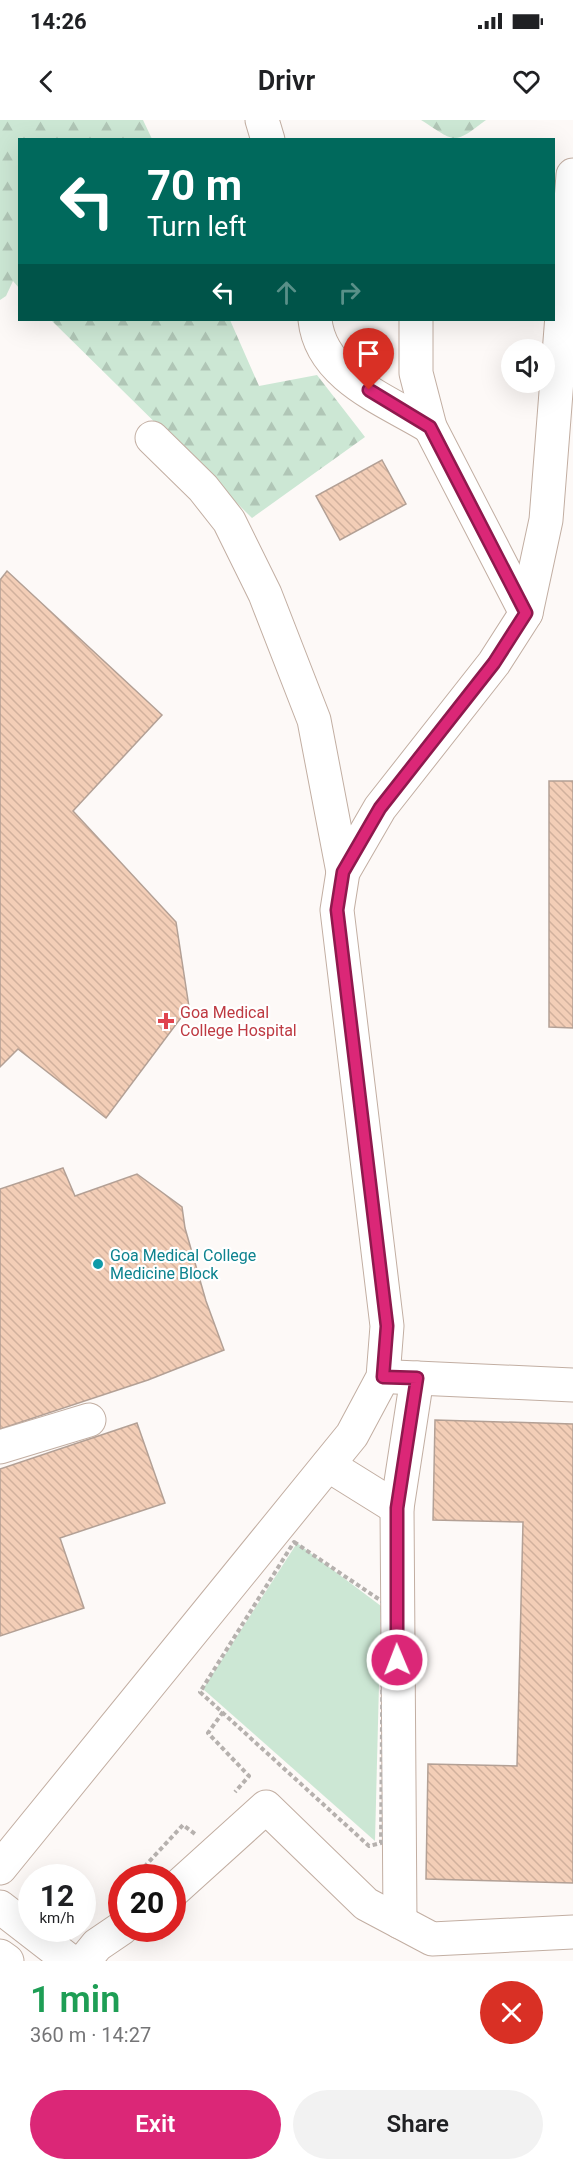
<!DOCTYPE html>
<html lang="en">
<head>
<meta charset="utf-8">
<style>
  :root { --surface:#fff; --page:#f2f2f2; --text:#202124; --muted:#757577; --accent:#db2777 }
  body { margin:0; font-family:Roboto,sans-serif; background:var(--page); color:var(--text); height:100vh; display:flex; flex-direction:column; font-size:22px; white-space:nowrap }
  * { box-sizing:border-box; margin:0 }
  p { font-size:20px; color:var(--muted) }
  .icon { flex:none; width:33px; height:33px; fill:none; stroke:currentColor; stroke-width:2; stroke-linecap:round; stroke-linejoin:round }
  .map { position:relative; height:1841px; overflow:hidden }
  .drawer { display:flex; flex-direction:column; background:var(--surface); flex:1 }
  .drawer>* { flex:none }
  .top-card { position:absolute; left:18px; top:18px; width:537px; height:183px; border-radius:0px; box-shadow:0 6px 24px #0002; background:#00695c; color:#fff; overflow:hidden }
  .fabs { position:absolute; left:501px; top:219px; display:grid; gap:12px }
  .fabs a { display:grid; place-items:center; width:54px; height:54px; border-radius:50%; background:var(--surface); box-shadow:0 6px 24px #0002; font-size:30px }
  .speed { position:absolute; left:18px; top:1744px; display:flex; gap:12px; font-size:30px; font-weight:700; text-align:center }
  .speed>* { display:grid; place-content:center; width:78px; height:78px; border-radius:50%; background:var(--surface); box-shadow:0 6px 24px #0002; line-height:1 }
  .speed small { font-size:15px; font-weight:400 }
  .speed .limit { border:9px solid #d22; background:#fff; color:#111 }
  .pin { position:absolute; display:grid; place-items:center; width:51px; height:51px; color:#fff; margin:-62px -26px; border-radius:50% 50% 50% 0; rotate:-45deg; box-shadow:0 0 6px #0007 }
  .pin .icon { rotate:45deg }
  .me { position:absolute; width:66px; margin:-33px; rotate:359deg; stroke-linejoin:round; filter:drop-shadow(0 0 4px #0008) }
  .turn { display:flex; align-items:center; gap:21px; height:126px; padding:0 30px; font-size:27px }
  .turn .icon { width:78px; height:78px; stroke-width:2.5 }
  .turn b { display:block; font-size:42px; line-height:51px }
  .lanes { display:flex; align-items:center; height:57px; padding:0 30px; background:#0003; justify-content:center; gap:30px; direction:ltr }
  .lanes .off { opacity:.35 }
  .round { display:grid; place-items:center; flex:none; width:63px; height:63px; border-radius:32px; background:var(--page) }
  .summary { display:flex; align-items:center; justify-content:space-between; height:102px; padding:0 30px }
  h1 { font-size:36px; font-weight:600; line-height:45px; color:#1e9e55 }
  .cta { display:flex; gap:12px; margin-top:auto; padding:12px 30px }
  .cta a { flex:1; height:69px; border-radius:36px; background:var(--accent); color:#fff; font-size:24px; font-weight:600; line-height:69px; text-align:center }
  .cta a+a { background:var(--page); color:var(--text) }
  .status { display:flex; justify-content:space-between; align-items:center; height:42px; padding:0 30px; background:var(--surface); direction:ltr }
  .status svg { height:16px; fill:currentColor }
  header { display:flex; justify-content:space-between; align-items:center; height:78px; padding:0 30px; background:var(--surface); font-size:27px; font-weight:600 }
  .map>svg:first-child { display:block }
</style>
</head>
<body>
<div class="status"><b>14:26</b><svg viewBox="0 0 49 12"><path d="M0 12V9h3v3zM5 12V6h3v6zM10 12V3h3v9zM15 12V0h3v12zM26 1h20v11H26zM47 4h2v5h-2z"/></svg></div>
<header><svg class="icon" aria-label="back" viewBox="0 0 24 24"><path d="M15 5l-7 7 7 7"/></svg>Drivr<svg class="icon" aria-label="heart" viewBox="0 0 24 24"><path d="M12 20l-8-8c-3-5 5-10 8-4 3-6 11-1 8 4z"/></svg></header>
<div class="map">
<svg width="573" height="1841" viewBox="0 0 573 1841">
  <defs>
    <pattern id="forest-firs" width="22" height="20" patternUnits="userSpaceOnUse" patternTransform="scale(1.5)"><rect width="22" height="20" fill="#cce7d4"/><path d="M5 1l3.5 6h-7zM16 11l3.5 6h-7z" fill="#b0c6b6"/></pattern>
    <pattern id="building-back-hatch" width="6" height="6" patternUnits="userSpaceOnUse" patternTransform="scale(1.5)"><rect width="6" height="6" fill="#f3ceb7"/><path d="M-1 5l2 2M0 0l6 6M5-1l2 2" fill="none" stroke="#d1b19d"/></pattern>
  </defs>
  <rect width="100%" height="100%" fill="#fdf9f7"/>
  <!-- forest -->
  <g fill="url(#forest-firs)">
    <path d="M0,0h143l9,19 -132,1 -1,148 -6,-7 -7,15 -6,4z"/>
    <path d="M421,0h65c-34,26 -30,22 -65,0z"/>
    <path d="M51,200h179l29,66 58,-11 48,62 -113,81z"/>
  </g>
  <!-- garden -->
  <path fill="#cce7d4" d="M297,1423l84,63 -6,235 -172,-152z"/>
  <!-- building -->
  <g fill="url(#building-back-hatch)" stroke="#b3a095" stroke-width="1.5">
    <path d="M382,340l24,44 -66,36 -24,-44z"/>
    <path d="M7,451l155,144 -89,96 103,111 13,85 -83,111 -88,-69 -18,18v-487z"/>
    <path d="M549,661h24v247l-24,-1z"/>
    <path d="M63,1048l12,28 62,-22 45,33 3,21 21,73 18,49 -76,30 -148,49v-240z"/>
    <path d="M435,1300l138,4v459l-147,-4 2,-115 89,2 6,-244 -90,-2z"/>
    <path d="M137,1303l28,80 -105,35 24,70 -84,28v-167z"/>
  </g>
  <g fill="none" stroke-linecap="round" stroke-linejoin="round">
    <defs>
      <g id="minor">
        <path d="M262,0l6,20"/>
        <path d="M315,200c6,57 71,80 115,107"/>
        <path d="M416,200v53l14,54 96,186"/>
        <path d="M152,318l51,50 26,33 36,73 49,126 29,152"/>
        <path d="M395,1257l178,8"/>
        <path d="M0,1327l89,-27"/>
        <path d="M328,1345l69,43"/>
        <path d="M0,1748l352,-433 31,-58 4,-51 -50,-416 6,-38 37,-64 114,-145 32,-50 20,-93 27,-345"/>
        <path d="M172,1772l94,-85 100,97 66,35 141,-7"/>
        <path d="M400,1802l-3,-414 20,-130"/>
        <path d="M84,1841l13,-16 25,-17"/>
      </g>
      <g id="major">
        <path d="M0,1787l70,54"/>
        <path d="M0,1836l7,5"/>
      </g>
    </defs>
    <!-- minor casing -->
    <use href="#minor" stroke="#c2aea2" stroke-width="35"/>
    <!-- major casing -->
    <use href="#major" stroke="#c2aea2" stroke-width="35"/>
    <!-- path -->
    <g stroke="#b6b1ae" stroke-width="4" stroke-dasharray="4.5 3" stroke-linecap="butt">
      <path d="M294,1422l89,60 -2,241 -12,3 -169,-154z"/>
      <path d="M223,1592l-15,21 41,43 -14,16"/>
      <path d="M134,1758l49,-53 12,9"/>
    </g>
    <!-- minor -->
    <use href="#minor" stroke="#fff" stroke-width="33"/>
    <!-- major -->
    <use href="#major" stroke="#fff" stroke-width="33"/>
  </g>
  <g fill="none" stroke-linecap="round" stroke-linejoin="round">
    <defs>
      <path id="route" d="M369,270l61,37 96,186 -32,50 -114,145 -37,64 -6,38 50,416 -4,51 34,1 -20,130v152"/>
    </defs>
    <!-- route casing -->
    <use href="#route" stroke="#8e194d" stroke-width="15"/>
    <!-- route -->
    <use href="#route" stroke="#db2777" stroke-width="10"/>
  </g>
  <!-- markers -->
  <path fill="#e0444e" stroke="#fff" stroke-width="2" d="M163 892h6v6h6v6h-6v6h-6v-6h-6v-6h6z"/>
  <circle fill="#0f9aa8" stroke="#fff" stroke-width="2" cx="98" cy="1144" r="6"/>
  <g text-anchor="middle" stroke-width="4.5" stroke-linejoin="round" paint-order="stroke">
    <!-- health labels -->
    <g font-size="16" fill="#be3a42" stroke="#fff" text-anchor="start">
      <text x="180" y="898">Goa Medical<tspan x="180" dy="18">College Hospital</tspan></text>
    </g>
    <!-- culture labels -->
    <g font-size="16" fill="#0d838f" stroke="#fff" text-anchor="start">
      <text x="110" y="1141">Goa Medical College<tspan x="110" dy="18">Medicine Block</tspan></text>
    </g>
  </g>
</svg>
<div class="fabs">
<a><svg class="icon" aria-label="sound" viewBox="0 0 24 24"><path d="M4 9h4l5-4v14l-5-4H4zM17 9q2 3 0 6"/></svg></a>
</div>
<div class="speed"><div>12<small>km/h</small></div><div class="limit">20</div></div>
<div class="pin" style="left:369px;top:270px;background:#d93025"><svg class="icon" aria-label="arrive" viewBox="0 0 24 24"><path d="M6 21V4h12l-3 4 3 4H6"/></svg></div>
<svg class="me" style="left:397px;top:1540px" viewBox="-20 -20 40 40"><circle r="17" fill="#db2777" stroke="#fff" stroke-width="3"/><path d="M0-11L8 9 0 5-8 9z" fill="#fff"/></svg>
<div class="top-card">
<div class="turn"><svg class="icon" aria-label="left" viewBox="0 0 24 24"><path d="M17 20v-9H6M10 6l-5 5 5 5"/></svg><div><b>70 m</b>Turn left</div></div>
<div class="lanes"><svg class="icon" aria-label="left" viewBox="0 0 24 24"><path d="M17 20v-9H6M10 6l-5 5 5 5"/></svg><svg class="icon off" aria-label="ahead" viewBox="0 0 24 24"><path d="M12 20V5M6 11l6-6 6 6"/></svg><svg class="icon off" aria-label="right" viewBox="0 0 24 24"><path d="M7 20v-9h11M14 6l5 5-5 5"/></svg></div>
</div>
</div>
<section class="drawer">
<div class="summary"><div><h1>1 min</h1><p>360 m · 14:27</p></div><a class="round" style="background:#d93025;color:#fff"><svg class="icon" aria-label="close" viewBox="0 0 24 24"><path d="M6 6l12 12M18 6L6 18"/></svg></a></div>
<div class="cta"><a>Exit</a><a>Share</a></div>
</section>
</body>
</html>
